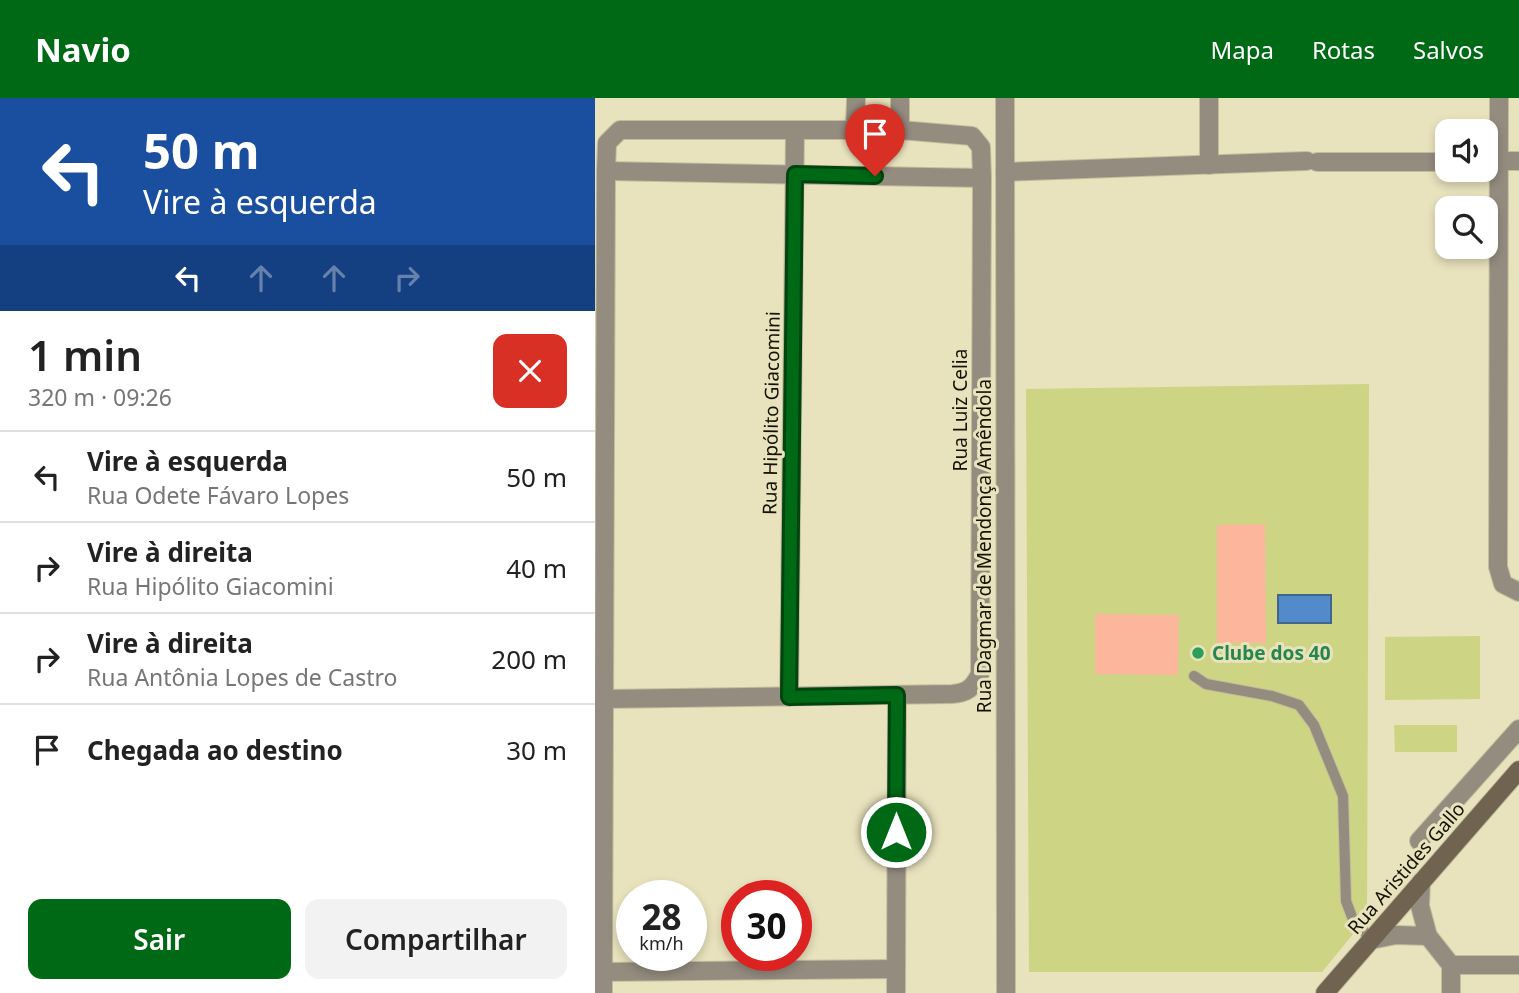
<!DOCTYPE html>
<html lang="pt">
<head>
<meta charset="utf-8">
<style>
  :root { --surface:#fff; --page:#f2f2f2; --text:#222; --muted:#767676; --line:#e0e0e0; --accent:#006916 }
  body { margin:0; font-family:"Noto Sans",sans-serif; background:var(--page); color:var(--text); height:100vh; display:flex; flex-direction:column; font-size:26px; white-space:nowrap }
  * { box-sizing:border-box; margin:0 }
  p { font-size:23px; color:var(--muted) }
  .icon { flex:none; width:38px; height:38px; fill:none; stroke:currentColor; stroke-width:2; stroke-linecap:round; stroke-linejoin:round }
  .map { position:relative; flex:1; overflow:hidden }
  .side { display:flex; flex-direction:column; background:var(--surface); width:595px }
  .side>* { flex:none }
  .guide { background:#1a4fa0; color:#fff; overflow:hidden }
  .controls { position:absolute; left:840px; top:21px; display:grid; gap:14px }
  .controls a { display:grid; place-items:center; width:63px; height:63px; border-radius:14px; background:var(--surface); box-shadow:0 4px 10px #0003; font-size:35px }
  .speed { position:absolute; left:21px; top:782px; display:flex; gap:14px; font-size:35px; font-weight:700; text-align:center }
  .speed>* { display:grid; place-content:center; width:91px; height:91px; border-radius:50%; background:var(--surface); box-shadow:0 4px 10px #0003; line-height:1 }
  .speed small { font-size:18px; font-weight:400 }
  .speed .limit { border:10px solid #d22; background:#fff; color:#111 }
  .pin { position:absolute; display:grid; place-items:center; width:60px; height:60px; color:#fff; margin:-72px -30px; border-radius:50% 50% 50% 0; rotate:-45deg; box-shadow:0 0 7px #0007 }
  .pin .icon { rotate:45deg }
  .me { position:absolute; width:77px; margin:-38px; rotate:0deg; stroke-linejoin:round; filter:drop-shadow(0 0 5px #0008) }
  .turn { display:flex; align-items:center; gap:24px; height:147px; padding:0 28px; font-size:32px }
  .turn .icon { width:91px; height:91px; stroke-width:2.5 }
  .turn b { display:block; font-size:49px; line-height:60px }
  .lanes { display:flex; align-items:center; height:66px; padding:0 28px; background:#0003; justify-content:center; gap:35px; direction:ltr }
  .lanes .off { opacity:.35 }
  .round { display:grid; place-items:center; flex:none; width:74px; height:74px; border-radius:14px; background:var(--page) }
  .head { display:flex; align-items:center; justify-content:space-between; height:119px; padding:0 28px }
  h1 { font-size:42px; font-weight:600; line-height:52px }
  .primary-button { display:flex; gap:14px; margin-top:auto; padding:14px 28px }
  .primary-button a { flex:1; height:80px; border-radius:14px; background:var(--accent); color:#fff; font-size:28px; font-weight:600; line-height:80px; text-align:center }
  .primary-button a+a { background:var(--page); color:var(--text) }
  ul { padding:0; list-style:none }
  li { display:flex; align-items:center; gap:21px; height:91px; padding:0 28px; border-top:2px solid var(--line) }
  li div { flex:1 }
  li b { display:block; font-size:26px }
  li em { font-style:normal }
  header { display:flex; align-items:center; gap:42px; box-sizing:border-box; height:98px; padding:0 35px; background:var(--accent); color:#fff }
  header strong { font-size:33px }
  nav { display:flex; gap:38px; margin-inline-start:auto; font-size:24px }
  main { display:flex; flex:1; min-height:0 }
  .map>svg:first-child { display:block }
</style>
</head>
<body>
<header>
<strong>Navio</strong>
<nav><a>Mapa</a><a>Rotas</a><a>Salvos</a></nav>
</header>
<main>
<section class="side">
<div class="guide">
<div class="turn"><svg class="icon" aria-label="left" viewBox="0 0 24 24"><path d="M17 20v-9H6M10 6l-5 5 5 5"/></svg><div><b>50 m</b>Vire à esquerda</div></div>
<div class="lanes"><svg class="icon" aria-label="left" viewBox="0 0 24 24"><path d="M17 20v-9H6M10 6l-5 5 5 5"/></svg><svg class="icon off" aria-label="ahead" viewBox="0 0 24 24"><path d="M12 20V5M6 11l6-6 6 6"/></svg><svg class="icon off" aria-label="ahead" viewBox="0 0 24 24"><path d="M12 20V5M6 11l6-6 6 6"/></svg><svg class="icon off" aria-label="right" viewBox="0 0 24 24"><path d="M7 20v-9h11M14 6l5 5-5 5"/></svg></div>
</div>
<div class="head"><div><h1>1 min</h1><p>320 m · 09:26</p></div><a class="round" style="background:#d93025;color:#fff"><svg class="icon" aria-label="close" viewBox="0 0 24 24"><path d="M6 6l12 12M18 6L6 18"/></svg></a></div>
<ul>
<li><svg class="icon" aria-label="left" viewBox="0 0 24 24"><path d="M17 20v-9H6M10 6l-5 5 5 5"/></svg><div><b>Vire à esquerda</b><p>Rua Odete Fávaro Lopes</p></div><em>50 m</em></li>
<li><svg class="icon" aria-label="right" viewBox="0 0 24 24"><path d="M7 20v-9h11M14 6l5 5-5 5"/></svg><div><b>Vire à direita</b><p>Rua Hipólito Giacomini</p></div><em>40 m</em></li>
<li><svg class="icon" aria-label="right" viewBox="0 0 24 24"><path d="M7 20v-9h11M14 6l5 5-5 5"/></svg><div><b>Vire à direita</b><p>Rua Antônia Lopes de Castro</p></div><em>200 m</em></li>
<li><svg class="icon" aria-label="arrive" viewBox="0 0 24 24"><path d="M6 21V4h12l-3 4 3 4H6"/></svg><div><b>Chegada ao destino</b></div><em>30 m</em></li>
</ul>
<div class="primary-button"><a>Sair</a><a>Compartilhar</a></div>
</section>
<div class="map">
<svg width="924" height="895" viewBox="0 0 924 895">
  <rect width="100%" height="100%" fill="#e8e2bd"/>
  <!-- green -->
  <g fill="#cdd484">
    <path d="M774,286l-2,533 -45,55h-293l-3,-583z"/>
    <path d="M885,538v63l-95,1v-63z"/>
    <path d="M799,627h63v27h-62z"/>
  </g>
  <!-- water -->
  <rect fill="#538ac9" stroke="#40668e" stroke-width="2" x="683" y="497" width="53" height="28"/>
  <!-- building -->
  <g fill="#fcb69b">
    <path d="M670,426l1,119h-49v-118z"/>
    <path d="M500,516l84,1 -1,60 -83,-1z"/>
  </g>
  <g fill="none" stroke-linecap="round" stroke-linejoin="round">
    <defs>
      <path id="lane" d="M599,578l12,8 66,12 27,9 15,20 29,71 3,105 6,16 19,23"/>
      <g id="street">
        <path d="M410,0l1,895"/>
        <path d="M614,0v67"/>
        <path d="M904,0l-1,469 5,17 16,8"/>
        <path d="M260,32l1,-32"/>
        <path d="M305,32v-32"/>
        <path d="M891,63h33"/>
        <path d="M722,64h130"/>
        <path d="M11,73l376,7"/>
        <path d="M410,74l302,-11"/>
        <path d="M194,599l6,-567"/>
        <path d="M824,743l100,-112"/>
        <path d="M826,784l-1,24 8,30 23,29v28"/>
        <path d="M776,842l25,-5 32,1"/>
        <path d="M856,867h68"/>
        <path d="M8,874l293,-3"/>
        <path d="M8,895l3,-822 1,-28 13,-13h280l72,6 9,11 1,31 -2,496c-7,14 -13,19 -28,20l-348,5"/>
        <path d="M301,895l1,-298"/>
      </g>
      <path id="secondary" d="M730,895l194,-223"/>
    </defs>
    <!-- lane casing -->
    <use href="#lane" stroke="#c2bd9c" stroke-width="12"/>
    <!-- street casing -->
    <use href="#street" stroke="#c2bd9c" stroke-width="20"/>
    <!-- secondary casing -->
    <use href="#secondary" stroke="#c2bd9c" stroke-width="20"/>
    <!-- lane -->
    <use href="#lane" stroke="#948c7f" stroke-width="10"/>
    <!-- street -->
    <use href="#street" stroke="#948c7f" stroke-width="18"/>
    <!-- secondary -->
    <use href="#secondary" stroke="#706451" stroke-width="18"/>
  </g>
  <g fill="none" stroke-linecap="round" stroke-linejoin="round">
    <defs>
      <path id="route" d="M280,78l-80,-2 -6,523 108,-2 -1,137"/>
    </defs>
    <!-- route casing -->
    <use href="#route" stroke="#00440e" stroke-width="18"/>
    <!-- route -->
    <use href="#route" stroke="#006916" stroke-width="12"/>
  </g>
  <!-- markers -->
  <circle fill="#2e9e5b" stroke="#e8e2bd" stroke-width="2.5" cx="603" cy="555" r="7"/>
  <g text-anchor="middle" stroke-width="6" stroke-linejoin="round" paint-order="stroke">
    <!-- street labels -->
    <g font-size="19" fill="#141205" stroke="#e8e2bd">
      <text transform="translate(365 312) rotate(-90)" y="7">Rua Luiz Celia</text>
      <text transform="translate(176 315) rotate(-89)" y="7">Rua Hipólito Giacomini</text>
      <text transform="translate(389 448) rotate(-90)" y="7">Rua Dagmar de Mendonça Amêndola</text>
      <text transform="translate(811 770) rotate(-49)" y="7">Rua Aristides Gallo</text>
    </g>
    <!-- leisure labels -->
    <g font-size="19" font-weight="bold" fill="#27864d" stroke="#e8e2bd" text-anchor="start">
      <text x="617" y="562">Clube dos 40</text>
    </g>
  </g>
</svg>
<div class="controls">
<a><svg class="icon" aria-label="sound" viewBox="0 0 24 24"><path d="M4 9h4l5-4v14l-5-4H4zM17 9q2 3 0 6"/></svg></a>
<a><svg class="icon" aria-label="search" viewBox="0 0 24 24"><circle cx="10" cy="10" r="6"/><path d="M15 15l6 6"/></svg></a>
</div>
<div class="speed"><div>28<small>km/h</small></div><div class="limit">30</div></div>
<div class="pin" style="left:280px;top:78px;background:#d93025"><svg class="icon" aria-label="arrive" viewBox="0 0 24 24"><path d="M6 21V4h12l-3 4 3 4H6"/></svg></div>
<svg class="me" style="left:301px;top:734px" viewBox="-20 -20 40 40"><circle r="17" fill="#006916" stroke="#fff" stroke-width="3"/><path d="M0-11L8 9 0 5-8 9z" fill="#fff"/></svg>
</div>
</main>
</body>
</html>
